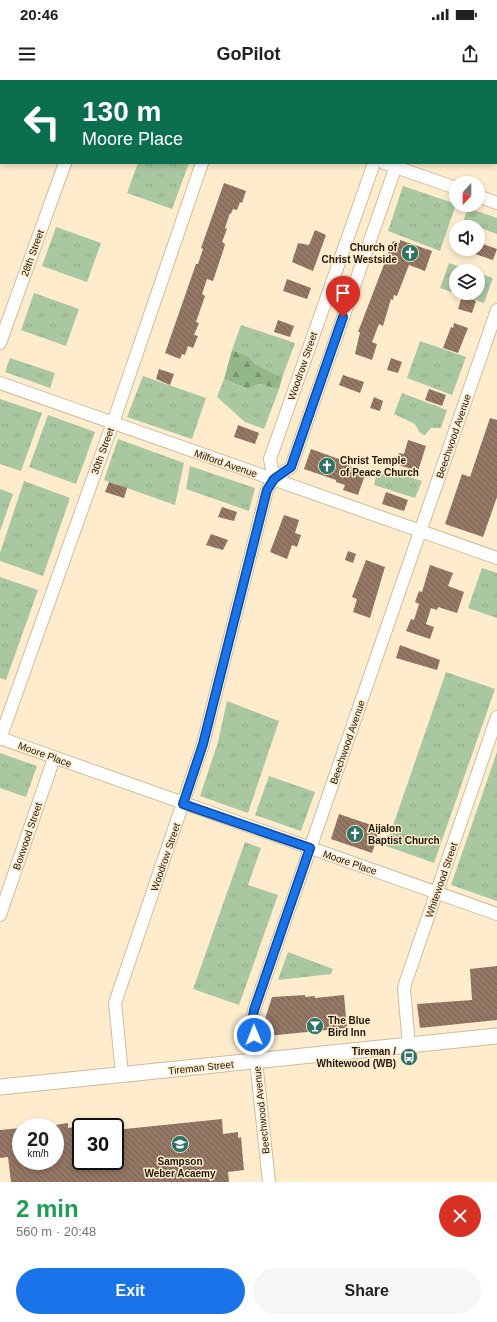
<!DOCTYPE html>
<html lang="en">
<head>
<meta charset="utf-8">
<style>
  :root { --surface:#fff; --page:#f6f6f6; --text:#202124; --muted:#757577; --accent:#1a73e8 }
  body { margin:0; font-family:Arial,sans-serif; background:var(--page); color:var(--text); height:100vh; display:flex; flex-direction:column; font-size:15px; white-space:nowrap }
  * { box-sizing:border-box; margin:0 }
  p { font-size:13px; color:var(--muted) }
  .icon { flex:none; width:22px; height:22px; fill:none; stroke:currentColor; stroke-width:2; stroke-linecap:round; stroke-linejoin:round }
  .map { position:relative; height:1102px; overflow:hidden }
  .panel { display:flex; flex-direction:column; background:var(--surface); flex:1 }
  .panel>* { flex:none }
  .top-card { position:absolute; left:0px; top:0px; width:497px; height:84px; box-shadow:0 2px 6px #0003; background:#0b6e4f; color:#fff; overflow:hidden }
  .needle { width:26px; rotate:201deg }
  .buttons { position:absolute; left:449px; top:96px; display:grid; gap:8px }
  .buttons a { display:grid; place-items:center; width:36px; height:36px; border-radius:50%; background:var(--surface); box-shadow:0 2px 6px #0003; font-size:20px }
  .speed { position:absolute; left:12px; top:1038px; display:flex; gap:8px; font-size:20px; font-weight:700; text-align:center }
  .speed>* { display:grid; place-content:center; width:52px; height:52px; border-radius:50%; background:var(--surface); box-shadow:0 2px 6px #0003; line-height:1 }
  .speed small { font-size:10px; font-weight:400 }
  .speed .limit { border:2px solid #111; border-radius:6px; background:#fff; color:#111 }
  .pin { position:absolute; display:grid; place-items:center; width:34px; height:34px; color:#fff; margin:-41px -17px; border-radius:50% 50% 50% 0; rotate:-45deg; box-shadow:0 0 4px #0007 }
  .pin .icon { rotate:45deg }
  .me { position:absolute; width:44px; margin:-22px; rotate:359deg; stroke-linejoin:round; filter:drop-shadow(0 0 3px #0008) }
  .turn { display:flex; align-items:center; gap:14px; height:84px; padding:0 16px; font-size:18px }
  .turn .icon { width:52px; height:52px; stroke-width:2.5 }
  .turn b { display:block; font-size:28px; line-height:34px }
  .round { display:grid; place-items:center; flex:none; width:42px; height:42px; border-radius:21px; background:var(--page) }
  .headline { display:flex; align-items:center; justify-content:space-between; height:68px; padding:0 16px }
  h1 { font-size:24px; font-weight:800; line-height:30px; color:#1e9e55 }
  .action { display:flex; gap:8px; margin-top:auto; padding:8px 16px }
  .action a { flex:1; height:46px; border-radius:24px; background:var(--accent); color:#fff; font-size:16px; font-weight:800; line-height:46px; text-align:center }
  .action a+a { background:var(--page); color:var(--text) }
  .status { display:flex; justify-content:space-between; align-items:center; height:28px; padding:0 20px; background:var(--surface); direction:ltr }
  .status svg { height:11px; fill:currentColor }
  header { display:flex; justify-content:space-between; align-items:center; height:52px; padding:0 16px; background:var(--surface); font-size:18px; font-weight:800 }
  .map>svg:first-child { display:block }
</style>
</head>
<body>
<div class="status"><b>20:46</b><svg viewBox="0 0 49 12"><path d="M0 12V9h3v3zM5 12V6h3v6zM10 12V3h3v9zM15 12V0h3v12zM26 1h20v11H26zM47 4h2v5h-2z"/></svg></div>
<header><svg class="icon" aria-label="menu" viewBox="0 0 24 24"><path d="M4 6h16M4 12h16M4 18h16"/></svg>GoPilot<svg class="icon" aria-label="share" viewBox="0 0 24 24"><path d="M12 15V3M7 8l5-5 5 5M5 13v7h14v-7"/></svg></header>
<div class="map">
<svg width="497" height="1102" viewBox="0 0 497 1102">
  <defs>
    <pattern id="grass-tufts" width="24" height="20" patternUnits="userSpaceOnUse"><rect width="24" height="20" fill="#a9c7a0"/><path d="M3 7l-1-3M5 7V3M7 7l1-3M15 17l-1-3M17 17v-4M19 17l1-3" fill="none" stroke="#91aa89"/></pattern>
    <pattern id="forest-firs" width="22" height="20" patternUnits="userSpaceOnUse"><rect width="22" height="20" fill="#94b789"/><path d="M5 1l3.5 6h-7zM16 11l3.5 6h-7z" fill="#78946e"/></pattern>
    <pattern id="building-back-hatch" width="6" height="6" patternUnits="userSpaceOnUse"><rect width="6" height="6" fill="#957765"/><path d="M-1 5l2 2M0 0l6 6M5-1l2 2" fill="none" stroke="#796152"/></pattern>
  </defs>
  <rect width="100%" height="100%" fill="#feeccd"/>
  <!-- grass -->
  <g fill="url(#grass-tufts)">
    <path d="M138,83h51l-17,46 -45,-16z"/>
    <path d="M403,106l53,18 -16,47 -52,-20z"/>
    <path d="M468,128l29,10v16l-34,-12z"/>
    <path d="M56,147l45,16 -14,39 -45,-16z"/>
    <path d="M449,183l23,8h-16v22h22v-20l15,5 -9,25 -44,-15z"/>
    <path d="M34,213l45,16 -13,37 -45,-16z"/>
    <path d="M241,245l54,18 -13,35 -27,-14 -7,-8 -16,-6z"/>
    <path d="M420,261l46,16 -14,38 -45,-17z"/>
    <path d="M10,278l45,15 -5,15 -45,-16z"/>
    <path d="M143,296l63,22 -14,41 -65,-22z"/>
    <path d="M224,299l22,10 13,-5 20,5 -15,40 -19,-7 -28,-25z"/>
    <path d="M402,313l45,17 -6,18h-10l-6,7c-6,-1 -7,-6 -10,-11l-21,-10z"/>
    <path d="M0,319l42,14 -21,58 -21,-7z"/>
    <path d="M48,335l47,17 -19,52 -47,-17z"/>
    <path d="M118,359l66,24 -9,42 -71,-25z"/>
    <path d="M190,386l65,22 -6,23 -63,-22z"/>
    <path d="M393,392l29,9 -7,17 -41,-13 2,-9z"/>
    <path d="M24,401l46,17 -27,78 -43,-15v-8z"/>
    <path d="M0,409l13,5 -13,37z"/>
    <path d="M482,488l15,5v45l-29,-10z"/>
    <path d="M0,497l38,13 -32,90 -6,-2z"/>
    <path d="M446,592l49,17 -61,174 -48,-17z"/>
    <path d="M227,621l52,20 -31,92 -48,-17 18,-54z"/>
    <path d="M497,672v149l-46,-16z"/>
    <path d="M0,673l37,13 -11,31 -26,-9z"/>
    <path d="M269,696l46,16 -14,39 -46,-16z"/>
    <path d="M245,762l16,6 -13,37 30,10 -39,110 -46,-16z"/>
    <path d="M288,872l45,17 -2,5 -53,6z"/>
  </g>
  <!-- forest -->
  <path fill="url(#forest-firs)" d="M232,270l16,6 7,8 27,14 -3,11 -20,-5 -12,5 -23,-10z"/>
  <!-- building -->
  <g fill="url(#building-back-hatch)">
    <path d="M224,103l22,8 -4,12 -2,-1 -3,8 -4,-1 -2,5 -1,-1 -5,15 2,1 -5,13 3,2 -1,4 -11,33 -6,-2 -5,15 3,2 -9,26 3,1 -5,12 4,1 -5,12 -5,-2 -3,9 -3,-1 -2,5 -15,-6 31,-89h2l5,-15 -2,-1z"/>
    <path d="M315,150l11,5 -13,36 -21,-9 6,-19 11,2z"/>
    <path d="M400,160l32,11 -7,20 -16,-6 -12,31 -3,-1 -1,5 -2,-1 -8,27 -4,-2 -7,18 5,2 -5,16 -17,-6 5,-22h-2l35,-91 7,2z"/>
    <path d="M480,163l17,6 -4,11 -18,-6z"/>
    <path d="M287,199l24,9 -4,11 -24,-8z"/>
    <path d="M462,216l14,5 -4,12 -14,-4z"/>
    <path d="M278,240l16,6 -4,11 -16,-5z"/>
    <path d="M454,243l14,5 -10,25 -15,-5 8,-21 2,1z"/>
    <path d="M391,278l11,4 -4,11 -11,-3z"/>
    <path d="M159,289l15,5 -4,11 -14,-6z"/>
    <path d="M343,295l21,7 -4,11 -21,-8z"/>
    <path d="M429,309l17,6 -4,11 -17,-6z"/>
    <path d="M374,317l9,4 -3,10 -10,-3z"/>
    <path d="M490,338l7,2v77l-14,40 -38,-13 17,-50 8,3z"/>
    <path d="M238,345l21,8 -4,11 -21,-7z"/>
    <path d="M408,360l18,6 -8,25 -23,-7 4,-11 5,1z"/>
    <path d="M311,369l39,14 -1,3 17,6 -8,23 -15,-5 2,-5 -9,-3v-2l-32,-11z"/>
    <path d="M109,402l18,6 -3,10 -19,-6z"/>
    <path d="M386,412l22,8 -4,11 -22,-7z"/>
    <path d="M222,427l15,5 -3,9 -16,-4z"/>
    <path d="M284,435l15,5 -4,13 6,2 -4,12 -5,-2 -5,14 -17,-7z"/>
    <path d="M211,454l17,6 -5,10 -17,-5z"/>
    <path d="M348,471l8,3 -3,9 -8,-3z"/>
    <path d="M366,480l19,7 -15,51 -17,-6 4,-13 -5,-2z"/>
    <path d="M430,485l23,8 -5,13 16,6 -7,21 -19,-6 -1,3 -6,-2 -5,16 8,3 -4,12 -24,-8 5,-12 3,1 5,-16 -4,-2 4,-11 3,1z"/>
    <path d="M400,565l40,15 -3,10 -41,-12z"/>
    <path d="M339,734l41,14 -8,25 -41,-14z"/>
    <path d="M497,886v54l-77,8 -3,-24 55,-4 -2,-31z"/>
    <path d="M305,915v2l10,-1v2l29,-3 3,33 -80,8 -2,-17 7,-22z"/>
    <path d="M222,1039l1,15 15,-2v6l3,-1 3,33 -16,2 1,10h-218l-3,-25 -8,1v-28l21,-2v33h34v-36l13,-2v5l13,-2v35h34v-31z"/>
  </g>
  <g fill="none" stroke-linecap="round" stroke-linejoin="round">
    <defs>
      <g id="minor">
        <path d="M150,0l3,1"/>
        <path d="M94,1v-1"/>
        <path d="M230,1l1,-1"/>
        <path d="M413,1l1,-1"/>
        <path d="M384,83l72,25"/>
        <path d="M478,116l19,7"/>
        <path d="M0,263l65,-180"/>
        <path d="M0,303l497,175"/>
        <path d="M274,399l-4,-20 104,-296"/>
        <path d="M0,658l497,176"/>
        <path d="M0,659l116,-325 86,-251"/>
        <path d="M0,835l54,-157"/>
        <path d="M409,965l-5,-56 1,-5 92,-267"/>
        <path d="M122,994l-7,-71 88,-259 64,-254 7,-11 17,-12 106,-304"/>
        <path d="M269,1102l-17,-159 2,-13 243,-700"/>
      </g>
      <path id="tertiary" d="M0,1007l497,-51"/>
    </defs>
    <!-- minor casing -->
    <use href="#minor" stroke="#cdbc9e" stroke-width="14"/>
    <!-- tertiary casing -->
    <use href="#tertiary" stroke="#cdbc9e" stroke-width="17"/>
    <!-- minor -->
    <use href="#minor" stroke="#fff" stroke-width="12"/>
    <!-- tertiary -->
    <use href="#tertiary" stroke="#fff" stroke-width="15"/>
  </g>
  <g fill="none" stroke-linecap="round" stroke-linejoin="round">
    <defs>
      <path id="route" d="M254,955l-2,-12 2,-13 56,-162 -127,-44 20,-60 64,-254 7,-11 17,-12 52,-150"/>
    </defs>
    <!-- route casing -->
    <use href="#route" stroke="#114b97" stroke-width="10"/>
    <!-- route -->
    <use href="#route" stroke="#1a73e8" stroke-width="7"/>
  </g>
  <!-- icons -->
  <defs>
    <symbol id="church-disc" viewBox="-11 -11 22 22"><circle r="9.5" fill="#2f7366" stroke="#feeccd"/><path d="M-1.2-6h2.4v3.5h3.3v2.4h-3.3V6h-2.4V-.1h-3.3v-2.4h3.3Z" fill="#fff"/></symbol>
    <symbol id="bar-disc" viewBox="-11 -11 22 22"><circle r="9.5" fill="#2f7366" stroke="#feeccd"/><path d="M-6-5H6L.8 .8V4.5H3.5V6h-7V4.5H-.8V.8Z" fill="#fff"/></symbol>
    <symbol id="bus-disc" viewBox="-11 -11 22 22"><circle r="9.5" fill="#2f7366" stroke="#feeccd"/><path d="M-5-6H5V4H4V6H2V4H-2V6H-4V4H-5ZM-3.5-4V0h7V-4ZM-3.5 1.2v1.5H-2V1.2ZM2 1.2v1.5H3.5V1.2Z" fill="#fff"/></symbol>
    <symbol id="school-disc" viewBox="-11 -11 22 22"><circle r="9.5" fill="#2f7366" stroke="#feeccd"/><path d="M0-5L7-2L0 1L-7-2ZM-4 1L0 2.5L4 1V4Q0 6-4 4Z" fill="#fff"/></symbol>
  </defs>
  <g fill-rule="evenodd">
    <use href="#church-disc" x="400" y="163" width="20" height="20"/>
    <use href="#church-disc" x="317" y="376" width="20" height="20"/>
    <use href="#church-disc" x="345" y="744" width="20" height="20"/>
    <use href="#bar-disc" x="305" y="936" width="20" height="20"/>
    <use href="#bus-disc" x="399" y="967" width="20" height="20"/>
    <use href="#school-disc" x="170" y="1054" width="20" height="20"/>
  </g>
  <g text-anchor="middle" stroke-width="3" stroke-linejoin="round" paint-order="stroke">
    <!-- poi labels -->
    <g font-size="10" font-weight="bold" fill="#1e170c" stroke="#feeccd" text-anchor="start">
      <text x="397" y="171" text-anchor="end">Church of<tspan x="397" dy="12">Christ Westside</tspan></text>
      <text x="340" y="384">Christ Temple<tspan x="340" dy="12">of Peace Church</tspan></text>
      <text x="368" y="752">Aijalon<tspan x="368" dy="12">Baptist Church</tspan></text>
      <text x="328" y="944">The Blue<tspan x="328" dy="12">Bird Inn</tspan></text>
      <text x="396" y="975" text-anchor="end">Tireman /<tspan x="396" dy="12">Whitewood (WB)</tspan></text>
      <text x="180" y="1085" text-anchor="middle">Sampson<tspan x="180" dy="12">Weber Acaemy</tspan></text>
    </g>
    <!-- street labels -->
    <g font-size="10" fill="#1e170c" stroke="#feeccd">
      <text transform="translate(32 173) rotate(-70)" y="4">28th Street</text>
      <text transform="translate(302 286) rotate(-71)" y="4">Woodrow Street</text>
      <text transform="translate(453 356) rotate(-71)" y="4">Beechwood Avenue</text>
      <text transform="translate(102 371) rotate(-70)" y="4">30th Street</text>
      <text transform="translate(226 383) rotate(19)" y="4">Milford Avenue</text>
      <text transform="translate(347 662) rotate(-71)" y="4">Beechwood Avenue</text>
      <text transform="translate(45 674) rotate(20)" y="4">Moore Place</text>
      <text transform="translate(27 756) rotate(-71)" y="4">Boxwood Street</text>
      <text transform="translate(165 777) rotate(-71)" y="4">Woodrow Street</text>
      <text transform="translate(350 782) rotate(19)" y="4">Moore Place</text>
      <text transform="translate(441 800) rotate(-71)" y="4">Whitewood Street</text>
      <text transform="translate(201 987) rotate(-6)" y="4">Tireman Street</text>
      <text transform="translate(261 1030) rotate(-96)" y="4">Beechwood Avenue</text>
    </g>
  </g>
</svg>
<div class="buttons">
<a><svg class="needle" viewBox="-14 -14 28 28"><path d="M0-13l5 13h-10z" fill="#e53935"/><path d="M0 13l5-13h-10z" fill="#757577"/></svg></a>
<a><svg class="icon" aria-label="sound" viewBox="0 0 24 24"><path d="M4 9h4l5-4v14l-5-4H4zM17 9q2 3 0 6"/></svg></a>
<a><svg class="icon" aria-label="layers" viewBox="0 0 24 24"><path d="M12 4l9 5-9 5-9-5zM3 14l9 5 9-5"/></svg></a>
</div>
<div class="speed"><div>20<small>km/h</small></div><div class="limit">30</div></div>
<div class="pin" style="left:343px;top:237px;background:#d93025"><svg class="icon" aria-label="arrive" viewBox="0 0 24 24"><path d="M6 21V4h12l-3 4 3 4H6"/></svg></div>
<svg class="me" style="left:254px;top:955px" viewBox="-20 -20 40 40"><circle r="17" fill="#1a73e8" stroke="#fff" stroke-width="3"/><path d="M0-11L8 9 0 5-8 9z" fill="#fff"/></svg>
<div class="top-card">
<div class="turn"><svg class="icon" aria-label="left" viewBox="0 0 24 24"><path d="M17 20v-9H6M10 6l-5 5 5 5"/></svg><div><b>130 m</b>Moore Place</div></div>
</div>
</div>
<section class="panel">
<div class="headline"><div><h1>2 min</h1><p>560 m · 20:48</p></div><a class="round" style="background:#d93025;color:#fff"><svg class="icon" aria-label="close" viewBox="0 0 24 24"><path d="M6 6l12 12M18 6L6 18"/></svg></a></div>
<div class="action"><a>Exit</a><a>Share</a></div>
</section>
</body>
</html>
